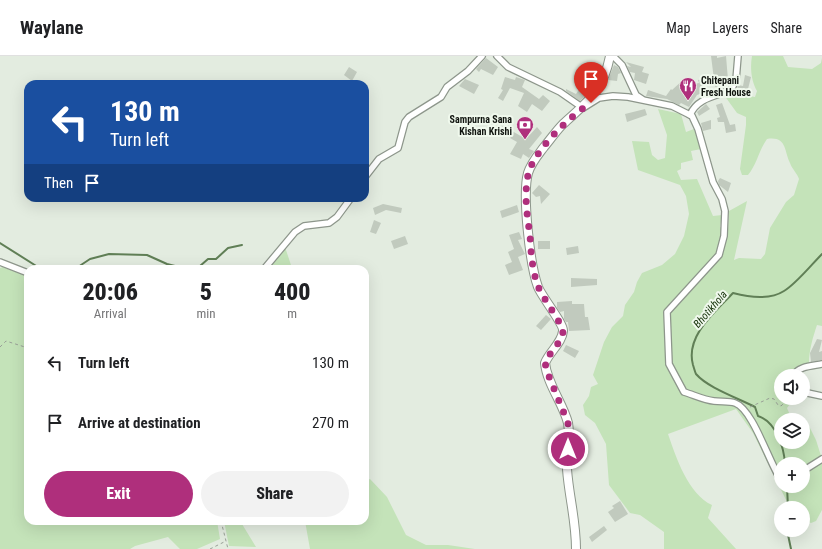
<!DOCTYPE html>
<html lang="en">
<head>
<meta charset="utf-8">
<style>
  :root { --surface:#fff; --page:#f2f2f2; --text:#202124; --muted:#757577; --line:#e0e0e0; --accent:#af2f7c }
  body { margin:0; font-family:"Roboto Condensed",sans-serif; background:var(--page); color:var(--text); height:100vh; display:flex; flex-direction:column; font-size:15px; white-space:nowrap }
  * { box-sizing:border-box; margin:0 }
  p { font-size:13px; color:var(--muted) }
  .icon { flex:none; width:22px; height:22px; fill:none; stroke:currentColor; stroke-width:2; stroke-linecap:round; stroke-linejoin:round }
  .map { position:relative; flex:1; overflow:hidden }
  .drawer { position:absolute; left:24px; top:209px; width:345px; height:260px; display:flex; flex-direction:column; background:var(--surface); border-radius:12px; box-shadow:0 4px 16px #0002 }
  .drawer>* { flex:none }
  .guide { position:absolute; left:24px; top:24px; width:345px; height:122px; border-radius:12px; box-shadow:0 4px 16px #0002; background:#1a4fa0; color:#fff; overflow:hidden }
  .buttons { position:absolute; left:774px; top:313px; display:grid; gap:8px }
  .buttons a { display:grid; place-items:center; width:36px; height:36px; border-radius:50%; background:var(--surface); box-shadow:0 4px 16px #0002; font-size:20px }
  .pin { position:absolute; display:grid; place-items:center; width:34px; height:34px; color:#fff; margin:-41px -17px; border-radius:50% 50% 50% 0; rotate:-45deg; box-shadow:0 0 4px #0007 }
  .pin .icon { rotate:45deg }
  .me { position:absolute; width:44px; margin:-22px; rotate:0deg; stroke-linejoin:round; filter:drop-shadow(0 0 3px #0008) }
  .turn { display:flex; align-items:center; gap:14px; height:84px; padding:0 20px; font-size:18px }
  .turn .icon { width:52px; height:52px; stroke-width:2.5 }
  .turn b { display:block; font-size:28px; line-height:34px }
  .then { display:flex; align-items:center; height:38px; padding:0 20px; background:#0003; gap:8px; font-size:15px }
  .eta { display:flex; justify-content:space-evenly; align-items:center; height:68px; text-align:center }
  .eta b { font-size:24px; font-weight:800; line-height:28px }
  .primary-button { display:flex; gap:8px; margin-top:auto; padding:8px 20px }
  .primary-button a { flex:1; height:46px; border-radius:24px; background:var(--accent); color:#fff; font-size:16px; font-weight:800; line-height:46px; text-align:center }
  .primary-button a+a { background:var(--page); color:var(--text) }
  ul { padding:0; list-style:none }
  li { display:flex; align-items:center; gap:12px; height:60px; padding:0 20px }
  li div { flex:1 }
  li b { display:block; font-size:15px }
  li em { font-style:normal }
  header { display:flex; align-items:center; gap:24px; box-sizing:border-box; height:56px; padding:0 20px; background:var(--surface); border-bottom:1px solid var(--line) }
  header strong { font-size:19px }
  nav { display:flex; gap:22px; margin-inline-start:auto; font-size:14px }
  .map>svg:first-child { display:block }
</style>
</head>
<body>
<header>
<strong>Waylane</strong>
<nav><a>Map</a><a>Layers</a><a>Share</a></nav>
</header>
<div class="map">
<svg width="822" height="493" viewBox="0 0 822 493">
  <rect width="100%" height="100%" fill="#e3ece0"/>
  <!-- green -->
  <g fill="#c4e3b9" fill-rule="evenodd">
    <path d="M752,0h31l5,11 24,2 9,-6 1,-5v268l-5,-1c-4,12 -8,25 -8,38l-13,5 -6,8h-9v22h14l-8,10 3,7 16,5 10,20 6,19v51l-6,11 -5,2 -8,-3v-12h-13l-37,-75 -17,-24 -68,25c8,23 20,60 44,71l-4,13 28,31h-72v-17l-24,-17 -10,-2 -21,-28 -3,-41 -11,-21 -10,-8 -2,-10 6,-9 2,-9 7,-3 -5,-9 11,-33 8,-15 11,-11 2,-11 9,-13 3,-10 5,-9 20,-8 13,-11 9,-18 5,-22 -3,-18 -6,-11 -42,-15 -6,-29 17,1 3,13 6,5 7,-2 2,-23 -9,-26 23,5 5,18 8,-3 7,20 -10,2 2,9 -12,3v6l-4,2 4,9 16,-1 16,37 9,-1 -2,12 8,4 1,-20 18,-10 -13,59 5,-2 22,1 4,-5 5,-26 16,-26 8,-7 5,-16c-2,-6 -7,-10 -9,-16 -6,-12 -3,-27 -23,-24 -8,11 -10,25 -19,36h-6l-2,-6 6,-44v-8l-9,-4 -13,-18 7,-2 24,4 2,-6c-6,-10 -7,-24 -5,-35zM781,364h22v22h-22zM781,408h22v22h-22z"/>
    <path d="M285,191l6,18 -2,4h-20z"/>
    <path d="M3,211l25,10v244h189l3,18 -23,10h-17l-12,-12 -33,9 -5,3h-130v-281z"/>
    <path d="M370,423l17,18 19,38 20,10h22l27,4h-165l-5,-28h60v-40z"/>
    <path d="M224,465h20l-2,3 14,23 -27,-1z"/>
  </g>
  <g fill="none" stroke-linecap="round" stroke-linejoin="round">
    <!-- stream -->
    <g stroke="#607f56" stroke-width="2">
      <path d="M0,187l41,26"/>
      <path d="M75,213l15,-10 19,-5 38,1 20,9 20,5 13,-3 8,-7h8l12,-11 14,-3"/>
      <path d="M785,408c-1,-17 -9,-42 -27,-48l-3,-9c-17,-9 -47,-19 -59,-33 -1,-2 -2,-6 -3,-9 -8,-29 22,-53 40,-72 15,4 37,7 51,-2 12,-7 28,-27 38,-37"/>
      <path d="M787,430l1,22"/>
      <path d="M787,474l4,19"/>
    </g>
  </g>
  <!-- building -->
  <g fill="#c1cabe">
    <path d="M711,0h6v2l9,-2 2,24 -8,-1 1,7 -6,1z"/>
    <path d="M486,2l12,9 -5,8 -12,-6 -2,3 -3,-3z"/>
    <path d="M626,6l18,5 -2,5 7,2 -3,10 -12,-4 1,-7 -5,-1 -3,-6 4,1z"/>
    <path d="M614,9l4,2 3,6 -3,1 -1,7 -9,-1z"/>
    <path d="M349,11l8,5 -5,9 -8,-6z"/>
    <path d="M745,19l6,2 -4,16 -10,-3 1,-5 5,1z"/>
    <path d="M505,21l10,3 1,-3 9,3 -3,7 17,12 4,-4 7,6 -8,10 -10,-7 -5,8 -9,-6 6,-13 -14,-5 -7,13 -5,-3 5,-8 -2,-1z"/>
    <path d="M465,23l14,6 -5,9 -15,-8z"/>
    <path d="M704,23l1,13 -8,3 -8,12 -8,-4 -2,2 -12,-6 -21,-3 2,-6 18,6 5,-7 1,1 11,-10 5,5 11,-2 -1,-3z"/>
    <path d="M580,32l8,5 -8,8 -14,-10v-2l10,5z"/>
    <path d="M722,47l8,22 5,-1 1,7 -10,2 -2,-11h-6l-1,-4 3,-1 -4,-12z"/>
    <path d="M706,48l4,5 -11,7 -2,-4z"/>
    <path d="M645,53l2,6 -20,7 -2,-8z"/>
    <path d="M711,64v9l-8,2 -2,-8z"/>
    <path d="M503,70l23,13 11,-12 5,6 -13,16 5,2 -5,7 -6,-4 -2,5 -11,-5 7,-12 -7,-4 1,-1 -11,-6z"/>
    <path d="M720,122l11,5 -3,9 -9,-7 -1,-4z"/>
    <path d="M539,129l11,9 -9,10 -1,-8 -4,1 -4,-4z"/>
    <path d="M383,148l19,4 -1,5 -15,-3 -11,5 -2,-7z"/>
    <path d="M517,149l2,7 -17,6 -2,-7z"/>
    <path d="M374,164l7,3 -5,11 -6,-2z"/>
    <path d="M519,176l3,7 -4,1 7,14 -7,3 5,13 -14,5 -4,-10 7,-3 -4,-10 6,-3 -5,-14z"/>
    <path d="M405,180l3,8 -14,5 -3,-8z"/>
    <rect x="538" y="185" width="12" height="8"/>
    <path d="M578,190l1,7 -12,2 -1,-7z"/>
    <path d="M571,222l26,1v6l-26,2z"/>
    <path d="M572,245v3h12l1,13h3l2,13 -21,1 -1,-9h-2l-2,-3v-8l-4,1 -3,-4v-6z"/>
    <path d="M546,259l5,4 -10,11 -5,-4z"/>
    <path d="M817,283l5,1 -3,12 3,-1v9l-11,2 -1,-9z"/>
    <path d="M566,289l13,6 -4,7 -12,-7z"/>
    <path d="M620,445l8,13 -13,8 -7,-10 6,-4 -2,-2z"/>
    <path d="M604,470l3,4 -15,12 -3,-5z"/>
  </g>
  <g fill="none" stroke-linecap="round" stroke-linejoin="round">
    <defs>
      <g id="minor">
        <path d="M497,0l11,11 52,25 23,16 16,-10 14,-2 15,1 44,9 20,10 6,13 15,53 9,17 3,12 -1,25 -5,19 -52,57 2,52 15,28c10,3 20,8 30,9 7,1 15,0 21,2 18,6 35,62 46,77"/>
        <path d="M613,0l9,9 14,30 6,4"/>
        <path d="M690,59c7,-17 26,-19 41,-25l5,-10 2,-24"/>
        <path d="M365,121l14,-18 19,-11 7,-26 4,-5 32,-20 6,-10 21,-16 14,-15"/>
        <path d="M0,206l28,11"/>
        <path d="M264,213l31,-37 9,-6 25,-3 8,-6 14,-19"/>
        <path d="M793,320c5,-10 19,-10 29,-12"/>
        <path d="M803,336l19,4"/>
        <path d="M803,415l19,-12"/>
      </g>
      <path id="secondary" d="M576,493c0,-29 -7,-52 -9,-80 -1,-15 4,-30 1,-46 -5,-20 -21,-39 -23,-60 4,-11 17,-20 18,-32 1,-7 -21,-34 -25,-44 -8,-22 -16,-92 -10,-114 3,-10 10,-18 16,-26 6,-7 12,-16 19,-23 25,-23 40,-32 47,-68"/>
    </defs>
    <!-- minor casing -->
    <use href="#minor" stroke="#8d968b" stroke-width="8"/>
    <!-- secondary casing -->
    <use href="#secondary" stroke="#8d968b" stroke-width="10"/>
    <!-- path -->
    <g stroke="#99a097" stroke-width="1" stroke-dasharray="3 3" stroke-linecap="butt">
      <path d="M0,291l6,-6 22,7"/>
      <path d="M750,351l20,-9 4,1 4,6 3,1 4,-4v-4"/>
      <path d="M221,465l7,28"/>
      <path d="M210,493l14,-7"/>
    </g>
    <!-- minor -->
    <use href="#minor" stroke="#fff" stroke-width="5.5"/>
    <!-- secondary -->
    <use href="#secondary" stroke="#fff" stroke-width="8"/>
  </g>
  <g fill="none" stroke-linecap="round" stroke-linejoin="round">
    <!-- route -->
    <path stroke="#af2f7c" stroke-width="7" stroke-dasharray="0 12.6" d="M568,393v-26l-20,-49 -3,-11c4,-11 17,-20 18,-32 0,-6 -21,-34 -25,-45 -6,-16 -7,-33 -8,-51 -3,-20 -6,-40 -2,-60 5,-24 43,-60 63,-72"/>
  </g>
  <!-- icons -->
  <defs>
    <symbol id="restaurant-pin" viewBox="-11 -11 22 30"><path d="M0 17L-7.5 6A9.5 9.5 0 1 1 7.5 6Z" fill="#af2f7c" stroke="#f0f9ed"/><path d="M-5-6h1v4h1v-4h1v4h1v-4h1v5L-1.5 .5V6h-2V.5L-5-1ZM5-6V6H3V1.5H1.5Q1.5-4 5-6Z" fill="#fff"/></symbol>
    <symbol id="bank-pin" viewBox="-11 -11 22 30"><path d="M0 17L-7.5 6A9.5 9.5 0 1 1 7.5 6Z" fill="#af2f7c" stroke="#f0f9ed"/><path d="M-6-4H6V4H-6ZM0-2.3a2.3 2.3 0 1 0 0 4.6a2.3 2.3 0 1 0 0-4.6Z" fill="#fff"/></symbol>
  </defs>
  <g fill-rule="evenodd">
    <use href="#restaurant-pin" x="678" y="20" width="20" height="27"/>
    <use href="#bank-pin" x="515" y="59" width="20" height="27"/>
  </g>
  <g text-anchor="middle" stroke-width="4" stroke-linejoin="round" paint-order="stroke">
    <!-- poi labels -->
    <g font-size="10" font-weight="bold" fill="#10140f" stroke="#f0f9ed" text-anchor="start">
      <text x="701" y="28">Chitepani<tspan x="701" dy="12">Fresh House</tspan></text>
      <text x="512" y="67" text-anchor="end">Sampurna Sana<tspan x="512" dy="12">Kishan Krishi</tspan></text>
    </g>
    <!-- water labels -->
    <g font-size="11" font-style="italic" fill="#17330b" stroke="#f0f9ed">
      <text transform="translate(710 253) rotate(-49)" y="4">Bhotikhola</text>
    </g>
  </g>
</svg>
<div class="buttons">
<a><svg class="icon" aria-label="sound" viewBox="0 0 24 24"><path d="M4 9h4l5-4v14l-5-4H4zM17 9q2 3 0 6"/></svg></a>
<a><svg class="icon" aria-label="layers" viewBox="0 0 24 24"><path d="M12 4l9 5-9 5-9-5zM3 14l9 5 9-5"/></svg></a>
<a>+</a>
<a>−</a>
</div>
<div class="pin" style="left:591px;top:47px;background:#d93025"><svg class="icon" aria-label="arrive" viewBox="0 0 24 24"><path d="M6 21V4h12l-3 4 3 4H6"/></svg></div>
<svg class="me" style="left:568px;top:393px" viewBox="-20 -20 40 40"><circle r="17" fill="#af2f7c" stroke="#fff" stroke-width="3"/><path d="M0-11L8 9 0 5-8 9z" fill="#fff"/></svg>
<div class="guide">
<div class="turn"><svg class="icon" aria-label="left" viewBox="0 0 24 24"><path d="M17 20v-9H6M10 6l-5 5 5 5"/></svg><div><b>130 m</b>Turn left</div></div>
<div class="then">Then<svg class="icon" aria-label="arrive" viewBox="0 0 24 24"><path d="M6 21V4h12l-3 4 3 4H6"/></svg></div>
</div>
<section class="drawer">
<div class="eta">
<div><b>20:06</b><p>Arrival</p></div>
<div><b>5</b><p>min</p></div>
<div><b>400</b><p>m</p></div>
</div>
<ul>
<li><svg class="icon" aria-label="left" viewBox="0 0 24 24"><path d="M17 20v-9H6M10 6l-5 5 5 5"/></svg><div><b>Turn left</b></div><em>130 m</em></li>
<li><svg class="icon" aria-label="arrive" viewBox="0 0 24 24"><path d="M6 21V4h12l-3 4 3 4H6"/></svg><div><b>Arrive at destination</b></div><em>270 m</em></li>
</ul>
<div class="primary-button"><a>Exit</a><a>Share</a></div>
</section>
</div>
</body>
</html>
